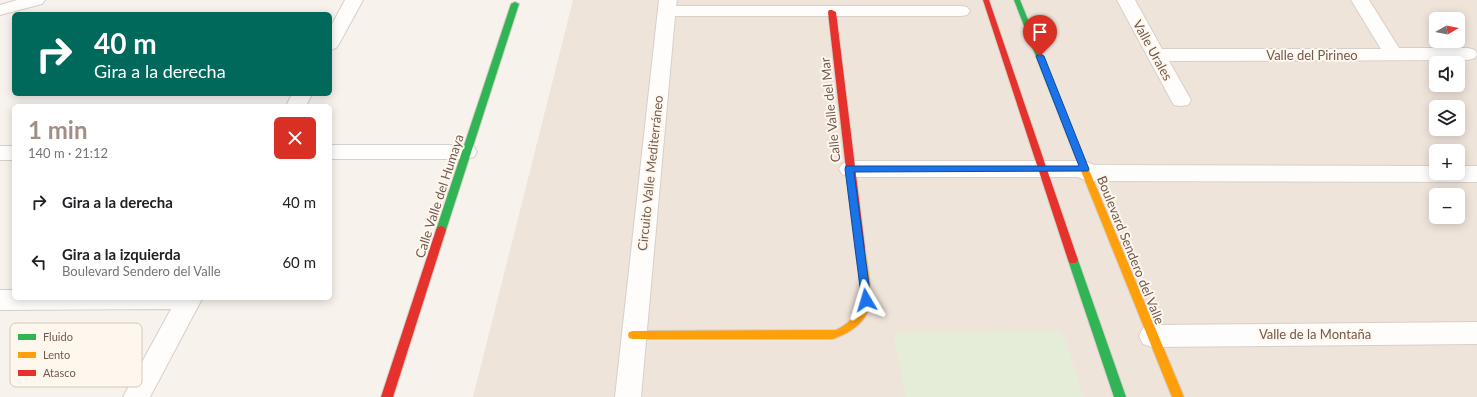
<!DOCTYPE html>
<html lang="es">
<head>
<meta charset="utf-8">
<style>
  :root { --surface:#fff; --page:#f6f6f6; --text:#202124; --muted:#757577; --accent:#a18f85 }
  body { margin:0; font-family:Lato,sans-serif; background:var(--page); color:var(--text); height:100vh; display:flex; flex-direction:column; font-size:15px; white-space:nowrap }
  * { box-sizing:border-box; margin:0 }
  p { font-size:13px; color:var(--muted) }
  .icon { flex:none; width:22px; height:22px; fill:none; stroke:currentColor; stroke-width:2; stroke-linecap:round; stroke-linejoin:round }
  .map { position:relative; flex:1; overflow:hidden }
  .sheet { position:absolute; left:12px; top:104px; width:320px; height:196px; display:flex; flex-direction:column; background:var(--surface); border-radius:6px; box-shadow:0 2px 10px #0003 }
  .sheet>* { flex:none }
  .hud { position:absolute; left:12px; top:12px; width:320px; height:84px; border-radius:6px; box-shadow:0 2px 10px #0003; background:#00695c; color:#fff; overflow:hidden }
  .needle { width:26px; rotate:81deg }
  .fabs { position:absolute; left:1429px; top:12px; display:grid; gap:8px }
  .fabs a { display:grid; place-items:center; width:36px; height:36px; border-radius:6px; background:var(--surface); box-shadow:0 2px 10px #0003; font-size:20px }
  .pin { position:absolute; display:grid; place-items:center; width:34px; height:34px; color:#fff; margin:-41px -17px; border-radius:50% 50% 50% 0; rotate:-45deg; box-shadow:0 0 4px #0007 }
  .pin .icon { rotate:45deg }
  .me { position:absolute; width:44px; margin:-22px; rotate:353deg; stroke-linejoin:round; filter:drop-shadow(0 0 3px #0008) }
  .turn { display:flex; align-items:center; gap:14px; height:84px; padding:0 16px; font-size:18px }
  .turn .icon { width:52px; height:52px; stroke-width:2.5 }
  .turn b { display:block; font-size:28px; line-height:34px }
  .round { display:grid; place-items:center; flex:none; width:42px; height:42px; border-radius:6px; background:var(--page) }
  .summary { display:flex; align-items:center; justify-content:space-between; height:68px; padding:0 16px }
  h1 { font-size:24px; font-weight:700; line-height:30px; color:var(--accent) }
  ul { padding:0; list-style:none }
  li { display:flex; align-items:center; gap:12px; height:60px; padding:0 16px }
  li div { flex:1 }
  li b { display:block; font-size:15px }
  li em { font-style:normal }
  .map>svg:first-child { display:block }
</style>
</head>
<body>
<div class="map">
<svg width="1477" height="397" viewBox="0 0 1477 397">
  <rect width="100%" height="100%" fill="#f7f2ec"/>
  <!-- residential -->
  <path fill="#efe4da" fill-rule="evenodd" d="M573,0h904v397h-1004zM1436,19h22v22h-22zM1436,63h22v22h-22zM1436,107h22v22h-22zM1436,151h22v22h-22zM1436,195h22v22h-22z"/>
  <!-- green -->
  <path fill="#e5ecd8" d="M1057,330l7,6 20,61h-178l-13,-65z"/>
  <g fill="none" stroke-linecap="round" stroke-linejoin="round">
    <defs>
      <g id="street">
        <path d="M17,0h28l-3,4 -42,11v-10z"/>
        <path d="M345,0h18l-24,44 -3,4 -6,2v-22z"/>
        <path d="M659,0h18l-1,6h285l6,1 3,4 -3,4 -6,1h-286l-34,381h-26z"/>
        <path d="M1117,0h18l27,49h219l-30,-49h18l30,48h69l7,2 2,4 -2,4 -7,2 -299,1 22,39 -3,5 -7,1 -7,-1 -3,-5z"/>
        <path d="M292,94h20l-6,12h-20z"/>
        <path d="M330,145h137l7,2 3,5 -3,5 -7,2h-137z"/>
        <rect x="0" y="146" width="14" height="14"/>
        <path d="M850,161h235l9,4 342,1v7h22v-7h19v16l-390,-1 -9,-4h-228l-8,-3 -3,-5 3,-5z"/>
        <path d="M0,290h14v8l188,1 -52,98h-27l48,-88 -171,1z"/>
        <path d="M1477,322v22l-325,3 -9,-3 -4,-8 4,-8 9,-3z"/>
      </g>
      <g id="fast">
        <path d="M1014,0h6l57,141 -1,2h-6l-1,-2z"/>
        <path d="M515,2l4,2 -73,226 -2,3h-6l-2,-3 75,-226z"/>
        <path d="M1073,256l3,1 2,3 48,137h-12l-46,-137 2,-3z"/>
      </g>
      <g id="slow">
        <path d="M1073,138l4,3 107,256h-12l-103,-256z"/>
        <path d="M860,244l3,1 2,3c5,42 19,73 -32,91h-200l-4,-1 -1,-3 1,-3 4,-1 203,-1c37,-18 23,-49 19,-82l2,-3z"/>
      </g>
      <g id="jam">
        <path d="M983,0h6l89,260 -2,3h-6l-2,-3z"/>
        <path d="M829,10h3l4,2 29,236 -2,3h-6l-2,-3 -27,-236z"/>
        <path d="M441,226l3,1 2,3 -53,167h-12l55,-167 2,-3z"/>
      </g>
    </defs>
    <!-- street casing -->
    <use href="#street" stroke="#d6cfca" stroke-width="2"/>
    <!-- fast casing -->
    <use href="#fast" stroke="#d6cec8" stroke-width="2"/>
    <!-- slow casing -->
    <use href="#slow" stroke="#d6cec8" stroke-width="2"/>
    <!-- jam casing -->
    <use href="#jam" stroke="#d6cec8" stroke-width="2"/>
    <!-- street -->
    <use href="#street" fill="#fefdfc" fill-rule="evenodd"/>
    <!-- fast -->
    <use href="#fast" fill="#30b455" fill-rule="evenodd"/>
    <!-- slow -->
    <use href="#slow" fill="#ff9f0a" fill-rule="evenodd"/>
    <!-- jam -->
    <use href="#jam" fill="#e5322d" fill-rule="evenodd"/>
  </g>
  <!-- route -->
  <path fill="#1a73e8" stroke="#114b97" d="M1040,54l4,2 45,113 -1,2 -234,1 17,128 -2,3 -3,1 -4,-1 -17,-134 1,-3h233l-43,-110z"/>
  <g text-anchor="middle" stroke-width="4" stroke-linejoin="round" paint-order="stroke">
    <!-- street labels -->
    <g font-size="13" fill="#73594e" stroke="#fef7ee">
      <text transform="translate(1153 50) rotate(61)" y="5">Valle Urales</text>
      <text x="1312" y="60">Valle del Pirineo</text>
      <text transform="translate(830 110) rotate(-96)" y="5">Calle Valle del Mar</text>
      <text transform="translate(650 173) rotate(-84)" y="5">Circuito Valle Mediterráneo</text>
      <text transform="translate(439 196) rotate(-72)" y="5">Calle Valle del Humaya</text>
      <text transform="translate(1131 250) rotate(68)" y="5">Boulevard Sendero del Valle</text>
      <text x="1315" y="339">Valle de la Montaña</text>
    </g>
  </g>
  <!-- legend -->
  <rect x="10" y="323" width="132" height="64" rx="6" fill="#fef7ee" stroke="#d4c8be" stroke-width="1"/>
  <rect x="18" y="334" width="18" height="6" fill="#30b455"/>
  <rect x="18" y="352" width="18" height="6" fill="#ff9f0a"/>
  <rect x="18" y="370" width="18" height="6" fill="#e5322d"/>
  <g font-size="11" fill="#73594e">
    <text x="43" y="341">Fluido</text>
    <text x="43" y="359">Lento</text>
    <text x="43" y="377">Atasco</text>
  </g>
</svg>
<div class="fabs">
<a><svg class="needle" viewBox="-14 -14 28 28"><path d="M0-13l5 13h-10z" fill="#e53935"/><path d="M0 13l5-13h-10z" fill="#757577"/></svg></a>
<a><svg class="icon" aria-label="sound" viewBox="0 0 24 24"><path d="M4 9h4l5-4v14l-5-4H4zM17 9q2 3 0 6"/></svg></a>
<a><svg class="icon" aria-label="layers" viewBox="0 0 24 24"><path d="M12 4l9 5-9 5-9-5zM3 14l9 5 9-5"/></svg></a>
<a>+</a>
<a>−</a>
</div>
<div class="pin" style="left:1040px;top:56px;background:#d93025"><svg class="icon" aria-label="arrive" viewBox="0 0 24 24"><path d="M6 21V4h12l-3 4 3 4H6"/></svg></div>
<svg class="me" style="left:866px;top:300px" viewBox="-20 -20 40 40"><path d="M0-17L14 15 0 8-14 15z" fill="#1a73e8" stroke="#fff" stroke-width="4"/></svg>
<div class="hud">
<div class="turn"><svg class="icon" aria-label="right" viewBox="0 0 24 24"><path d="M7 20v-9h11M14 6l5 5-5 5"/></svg><div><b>40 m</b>Gira a la derecha</div></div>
</div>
<section class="sheet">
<div class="summary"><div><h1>1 min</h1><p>140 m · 21:12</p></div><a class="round" style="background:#d93025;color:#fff"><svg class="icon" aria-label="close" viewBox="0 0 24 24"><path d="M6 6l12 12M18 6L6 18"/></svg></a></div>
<ul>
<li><svg class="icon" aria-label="right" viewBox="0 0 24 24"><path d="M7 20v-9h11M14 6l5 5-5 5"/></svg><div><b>Gira a la derecha</b></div><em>40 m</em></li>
<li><svg class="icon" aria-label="left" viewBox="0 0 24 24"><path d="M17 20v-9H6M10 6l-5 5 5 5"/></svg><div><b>Gira a la izquierda</b><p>Boulevard Sendero del Valle</p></div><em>60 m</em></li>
</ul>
</section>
</div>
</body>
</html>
